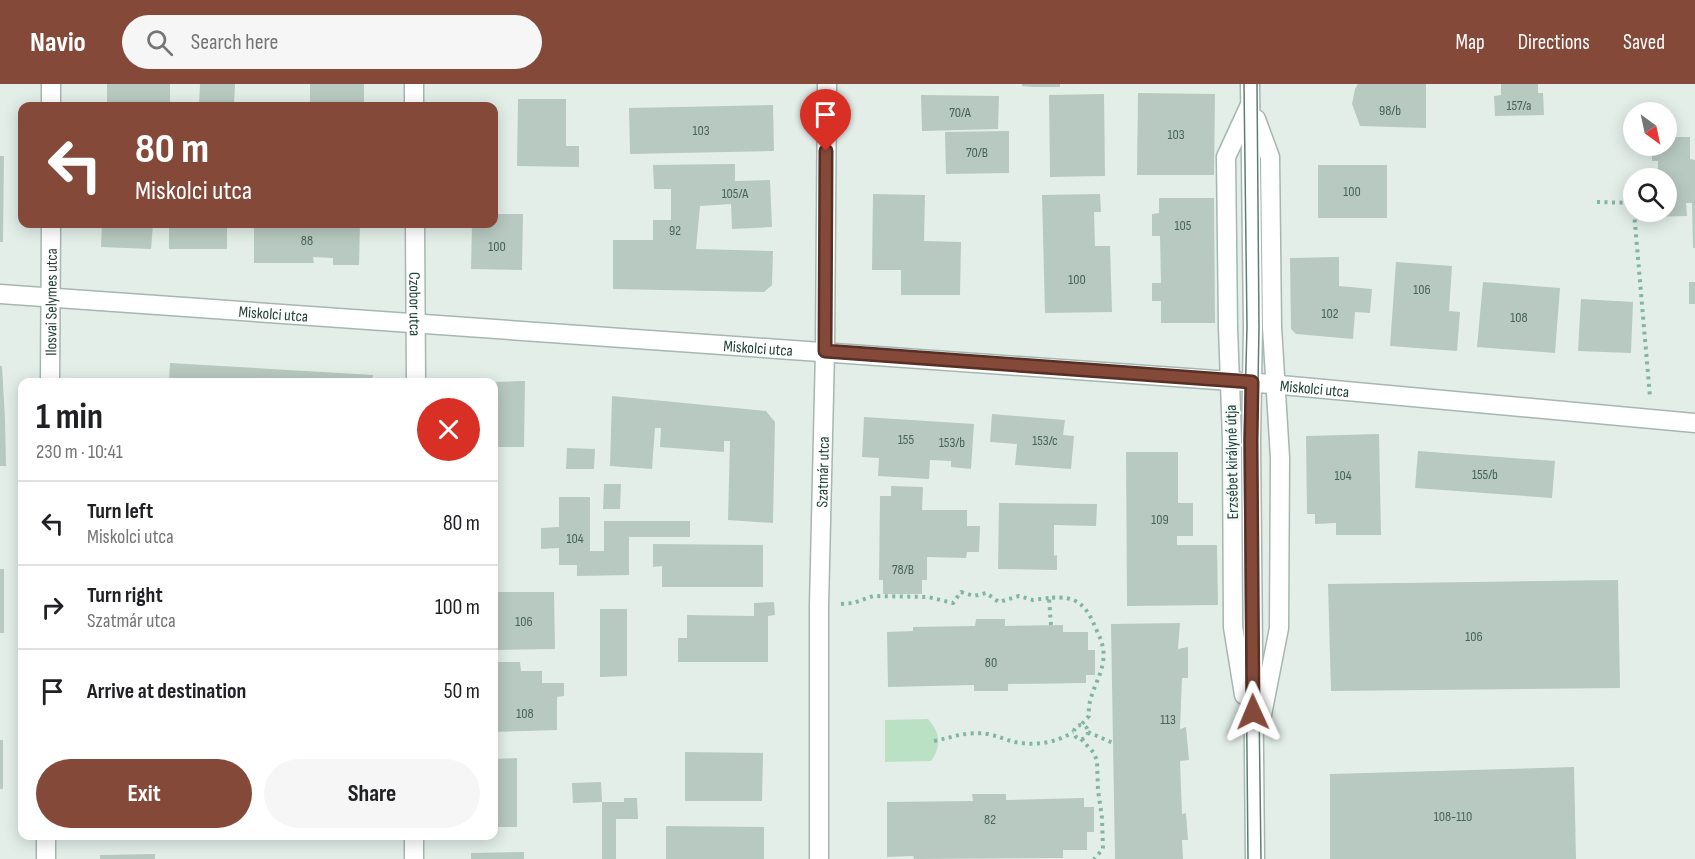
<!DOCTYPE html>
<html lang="en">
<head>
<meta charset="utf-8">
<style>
  :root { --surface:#fff; --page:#f6f6f6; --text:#202124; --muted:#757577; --line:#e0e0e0; --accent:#844939 }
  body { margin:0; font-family:"Sofia Sans Condensed",sans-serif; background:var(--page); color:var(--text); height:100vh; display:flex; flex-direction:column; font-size:22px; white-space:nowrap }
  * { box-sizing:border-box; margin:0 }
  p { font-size:20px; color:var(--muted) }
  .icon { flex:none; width:33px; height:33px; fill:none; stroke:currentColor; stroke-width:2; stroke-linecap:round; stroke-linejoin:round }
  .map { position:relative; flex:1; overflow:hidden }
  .details { position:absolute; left:18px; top:294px; width:480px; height:462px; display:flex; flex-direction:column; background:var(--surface); border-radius:12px; box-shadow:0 3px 15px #0003 }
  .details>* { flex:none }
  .guide { position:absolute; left:18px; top:18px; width:480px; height:126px; border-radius:12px; box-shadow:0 3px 15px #0003; background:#844939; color:#fff; overflow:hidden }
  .needle { width:39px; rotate:147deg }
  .tools { position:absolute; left:1623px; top:18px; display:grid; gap:12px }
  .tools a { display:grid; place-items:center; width:54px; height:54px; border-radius:50%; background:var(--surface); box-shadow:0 3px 15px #0003; font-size:30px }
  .pin { position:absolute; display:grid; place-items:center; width:51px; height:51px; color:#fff; margin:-62px -26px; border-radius:50% 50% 50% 0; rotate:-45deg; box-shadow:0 0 6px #0007 }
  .pin .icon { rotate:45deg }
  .me { position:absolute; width:66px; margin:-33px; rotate:359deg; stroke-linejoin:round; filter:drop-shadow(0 0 4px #0008) }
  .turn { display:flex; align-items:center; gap:21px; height:126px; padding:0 18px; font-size:27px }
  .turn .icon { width:78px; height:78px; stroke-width:2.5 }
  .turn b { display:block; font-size:42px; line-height:51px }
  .round { display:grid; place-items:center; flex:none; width:63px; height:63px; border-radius:32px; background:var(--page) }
  .overview { display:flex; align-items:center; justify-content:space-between; height:102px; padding:0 18px }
  h1 { font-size:36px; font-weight:700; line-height:45px }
  .cta { display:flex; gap:12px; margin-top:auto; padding:12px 18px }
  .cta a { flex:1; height:69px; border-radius:36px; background:var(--accent); color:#fff; font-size:24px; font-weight:700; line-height:69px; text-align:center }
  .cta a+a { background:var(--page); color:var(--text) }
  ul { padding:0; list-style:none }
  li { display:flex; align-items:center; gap:18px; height:84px; padding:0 18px; border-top:2px solid var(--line) }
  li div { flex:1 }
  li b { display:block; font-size:22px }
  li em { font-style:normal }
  header { display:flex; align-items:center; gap:36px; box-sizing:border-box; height:84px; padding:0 30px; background:var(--accent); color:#fff }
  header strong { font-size:28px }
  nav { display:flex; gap:33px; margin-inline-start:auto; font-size:21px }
  .search { width:420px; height:54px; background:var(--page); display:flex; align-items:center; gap:15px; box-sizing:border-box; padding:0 21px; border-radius:33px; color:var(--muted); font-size:22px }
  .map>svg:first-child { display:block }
</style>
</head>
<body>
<header>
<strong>Navio</strong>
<div class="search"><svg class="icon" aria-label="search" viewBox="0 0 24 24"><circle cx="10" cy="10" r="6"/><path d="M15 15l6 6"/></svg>Search here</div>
<nav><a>Map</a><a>Directions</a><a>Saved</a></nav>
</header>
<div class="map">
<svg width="1695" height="775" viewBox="0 0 1695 775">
  <rect width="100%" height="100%" fill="#e3eee9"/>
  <!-- green -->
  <path fill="#bae1c4" d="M928,635c12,13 14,27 3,42l-46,1v-42z"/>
  <!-- building -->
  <g fill="#b8c9c2">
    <rect x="107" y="0" width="63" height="22"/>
    <path d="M200,0h35l-1,22h-35z"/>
    <rect x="310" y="0" width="54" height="22"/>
    <path d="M1022,0h38v3h-27l-11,-1z"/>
    <path d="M1358,0h68v44l-66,-2 -8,-22 3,-15z"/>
    <path d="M1501,0h37v9h5l1,22 -49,1 -1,-20 7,-1z"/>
    <path d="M1138,9l77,1 -1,81h-77z"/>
    <path d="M1104,10l1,82 -55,1 -1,-82z"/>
    <path d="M921,11l78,1 -1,33 -76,2z"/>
    <path d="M518,15h48v47h13v21l-62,-1z"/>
    <path d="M773,21l1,46 -144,3 -1,-46z"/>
    <path d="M1009,47v42l-63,1 -1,-42z"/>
    <path d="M1666,53h24v22l5,1v88h-2l-1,-45h-6l1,13 -39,1 -1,-5h19v-34h-8v-17h-6v-15h14z"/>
    <path d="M0,72h4l-1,86h-3z"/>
    <path d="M735,80v17l35,-1 2,47 -40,2 -1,-25 -31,2 -4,43 77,2 -1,34 -8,7 -151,-3v-49h40v-20h18v-31h-17l-1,-24z"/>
    <rect x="1318" y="81" width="69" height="53"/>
    <path d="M873,110l52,1 -1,46 37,1 -1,53h-59v-25h-29z"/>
    <path d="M1100,110l1,18h-7l1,34h15l2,66 -67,1 -3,-118z"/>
    <path d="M1159,114h55l1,125h-54v-22h-9v-18h9l-1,-47h-8v-22l7,-1z"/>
    <path d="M494,130h29l-1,56 -51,-1 1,-45h22z"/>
    <path d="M102,140h51l-2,25 -50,-2z"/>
    <rect x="169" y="140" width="58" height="25"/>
    <path d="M254,140h106l-1,41h-26v-7l-20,-1 1,6h-60z"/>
    <path d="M1339,173v29l33,3 -2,24 -15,-1 -2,27 -57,-5 -5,-5 -1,-71z"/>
    <path d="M1396,178l56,4 -3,45 11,1 -3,39 -67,-5z"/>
    <path d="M1483,198l77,6 -5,65 -78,-6z"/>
    <rect x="1689" y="198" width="6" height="22"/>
    <path d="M1581,215l52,3 -2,51 -53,-2z"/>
    <path d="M170,279l203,12 -1,7h-203z"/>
    <path d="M0,282h2l3,53 1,47h-6z"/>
    <path d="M525,297l-1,66h-30v-65z"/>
    <path d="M612,312l154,15 9,11 -2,101 -45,-3 2,-79h-6v11l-64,-5 1,-19h-6l-3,41 -42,-3z"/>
    <path d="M992,330l73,6 -2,15 11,1 -3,33 -56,-4 2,-21 -27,-2z"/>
    <path d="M864,333l110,7 -3,45 -20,-2v-6l-21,-1 -1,19 -51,-3 1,-18 -17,-1z"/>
    <path d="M1379,350l2,101h-45v-12l-21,1v-10h-8l-1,-78z"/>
    <path d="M567,364l28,1 -1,20h-28z"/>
    <path d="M1418,367l137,10 -3,37 -137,-10z"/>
    <path d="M1126,368h52v51h15v33h-16v9h40l1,60 -91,1z"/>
    <path d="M604,400h17l-1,25h-17z"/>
    <path d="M891,402l32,1 -1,23h45v16h13l-1,26h-12l-1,6 -39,-1v23h-5v14h-39v-14h-4l1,-84h11z"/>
    <path d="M559,413h31v54h14v-30h86v16h-61v38l-52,1v-11h-18v-17l-18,1v-21l18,-1z"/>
    <path d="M999,419l98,1 -1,22 -42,-1v31l3,-1v15l-59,-1z"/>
    <path d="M653,460l110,1v42h-101v-21l-9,1z"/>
    <rect x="0" y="485" width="4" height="64"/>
    <path d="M1618,496l2,108 -289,3 -3,-107z"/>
    <path d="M494,508h60l1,57 -61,1z"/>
    <path d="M774,518l1,13 -7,1v46h-90v-24h9v-23l67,1v-13z"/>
    <path d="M600,525h27v67l-27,1z"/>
    <path d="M976,535h29v7l58,-1v7h25v18h7v25h-9v8l-78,1v7h-34v-6l-86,2 -1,-55 26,-1v-4l62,-1z"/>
    <path d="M1180,539l-2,26 10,-2v31h-6l-2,51 6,-2 3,33 -9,1 2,53 4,-1 2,27h-6l1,19h-68l-4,-235z"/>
    <path d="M494,578h26l1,9h21v12h22v13l-7,1v33l-63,2z"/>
    <rect x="0" y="656" width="3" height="49"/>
    <path d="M685,668l78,1 -1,48h-77z"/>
    <path d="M517,674v69h-23v-68z"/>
    <path d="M1574,683l2,92h-246v-85z"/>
    <path d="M601,698l1,20h22v-4h13l1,21h-22v40h-14v-57l-29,1 -1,-20z"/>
    <path d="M972,710h34v6l78,-2v9h10v25h-7v18h-24v8l-149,1 -1,-3 -26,1v-55l86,-1z"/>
    <path d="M666,742l98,1v32h-98z"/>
    <rect x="246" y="752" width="33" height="2"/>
    <path d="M524,768v7h-53v-6z"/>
    <path d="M155,770v5h-55v-4z"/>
  </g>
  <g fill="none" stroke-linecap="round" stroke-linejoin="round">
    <defs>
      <g id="minor">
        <path d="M414,0v22"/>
        <path d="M1250,0l3,243 -2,113 4,419"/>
        <path d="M51,22v-22"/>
        <path d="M1256,35l14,38 2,170 8,131 -1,170 -18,92"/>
        <path id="s1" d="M415,140l1,158"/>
        <path id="s2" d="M0,210l1259,89 436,40"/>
        <path id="s3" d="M50,298l1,-158"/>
        <path d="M1244,611l-11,-68 -1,-187 -4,-113 -2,-170 23,-50"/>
        <path d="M46,775v-23"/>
        <path d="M414,775v-23"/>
        <path id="s4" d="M819,775v-253l6,-255 2,-267"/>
      </g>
    </defs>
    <!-- minor casing -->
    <use href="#minor" stroke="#a5b7b0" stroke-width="21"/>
    <!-- path -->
    <g stroke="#81b5a4" stroke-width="4" stroke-dasharray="3 4.5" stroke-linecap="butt">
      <path d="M1597,118l37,1"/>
      <path d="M1634,128l16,185"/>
      <path d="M841,520l12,-1 20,-7 55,1 25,6 8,-11 13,4 12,-3 13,9 20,-6 14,4 16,-2"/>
      <path d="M1051,541l-2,-27c29,-3 37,7 48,33 5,11 8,19 6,31 -3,19 -16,34 -14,54l-8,9"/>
      <circle cx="1081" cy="648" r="7"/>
      <path d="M1088,648l25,11"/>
      <path d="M1081,655l13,14 3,8 1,29 4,28 1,31 -9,10"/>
      <path d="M934,657c20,-4 32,-10 54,-7 10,2 18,6 27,8 20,4 41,1 58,-10"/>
    </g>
    <!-- minor -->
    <use href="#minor" stroke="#fff" stroke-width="18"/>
    <!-- tram -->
    <g stroke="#5c7d73" stroke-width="1.5">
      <path d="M1244,0l3,243 -3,113 4,419"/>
      <path d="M1257,0l2,243 -2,113 1,188 3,231"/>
    </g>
  </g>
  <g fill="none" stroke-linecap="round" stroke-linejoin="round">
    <defs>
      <path id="route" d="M826,67l-1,200 427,31 -1,58 2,272"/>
    </defs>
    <!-- route casing -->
    <use href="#route" stroke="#562f25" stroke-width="15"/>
    <!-- route -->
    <use href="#route" stroke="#844939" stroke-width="10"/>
  </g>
  <g text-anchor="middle" stroke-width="4.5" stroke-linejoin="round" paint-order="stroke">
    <!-- number labels -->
    <g font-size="14" fill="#47645a">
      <text x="1519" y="26">157/a</text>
      <text x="1390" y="31">98/b</text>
      <text x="960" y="33">70/A</text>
      <text x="701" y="51">103</text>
      <text x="1176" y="55">103</text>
      <text x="977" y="73">70/B</text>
      <text x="1352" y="112">100</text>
      <text x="735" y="114">105/A</text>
      <text x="1183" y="146">105</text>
      <text x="675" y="151">92</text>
      <text x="307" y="161">88</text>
      <text x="497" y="167">100</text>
      <text x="1077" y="200">100</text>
      <text x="1422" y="210">106</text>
      <text x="1330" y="234">102</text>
      <text x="1519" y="238">108</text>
      <text x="906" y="360">155</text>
      <text x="1045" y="361">153/c</text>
      <text x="952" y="363">153/b</text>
      <text x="1485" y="395">155/b</text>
      <text x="1343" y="396">104</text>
      <text x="1160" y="440">109</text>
      <text x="575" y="459">104</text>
      <text x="903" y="490">78/B</text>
      <text x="524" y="542">106</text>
      <text x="1474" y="557">106</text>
      <text x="991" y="583">80</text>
      <text x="525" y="634">108</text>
      <text x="1168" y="640">113</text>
      <text x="1453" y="737">108-110</text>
      <text x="990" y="740">82</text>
    </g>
    <!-- street labels -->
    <g font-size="16" fill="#214238" stroke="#f4faf7">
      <text dy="6" stroke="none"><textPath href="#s3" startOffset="80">Ilosvai Selymes utca</textPath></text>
      <text dy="6" stroke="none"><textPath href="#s1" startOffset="80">Czobor utca</textPath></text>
      <text dy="6" stroke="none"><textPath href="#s2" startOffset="274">Miskolci utca</textPath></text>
      <text dy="6" stroke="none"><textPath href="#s2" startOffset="760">Miskolci utca</textPath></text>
      <text dy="6" stroke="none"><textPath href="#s2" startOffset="1318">Miskolci utca</textPath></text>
      <text transform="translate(1231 378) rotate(-91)" y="6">Erzsébet királyné útja</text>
      <text dy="6" stroke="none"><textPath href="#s4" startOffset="387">Szatmár utca</textPath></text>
    </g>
  </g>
</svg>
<div class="tools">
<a><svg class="needle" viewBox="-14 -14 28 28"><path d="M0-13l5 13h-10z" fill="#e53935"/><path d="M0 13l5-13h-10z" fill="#757577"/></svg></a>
<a><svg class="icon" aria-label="search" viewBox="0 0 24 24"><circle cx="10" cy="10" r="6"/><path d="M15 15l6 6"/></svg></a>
</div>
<div class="pin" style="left:826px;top:67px;background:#d93025"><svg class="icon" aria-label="arrive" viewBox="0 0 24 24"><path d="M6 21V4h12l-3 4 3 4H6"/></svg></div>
<svg class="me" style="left:1253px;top:628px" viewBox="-20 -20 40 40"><path d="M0-17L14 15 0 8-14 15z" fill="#844939" stroke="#fff" stroke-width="4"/></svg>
<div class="guide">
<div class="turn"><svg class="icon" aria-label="left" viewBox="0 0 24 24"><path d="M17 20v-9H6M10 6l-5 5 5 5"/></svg><div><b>80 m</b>Miskolci utca</div></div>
</div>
<section class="details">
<div class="overview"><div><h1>1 min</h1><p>230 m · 10:41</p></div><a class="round" style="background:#d93025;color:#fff"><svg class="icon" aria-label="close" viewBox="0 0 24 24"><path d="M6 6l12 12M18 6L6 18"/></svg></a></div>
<ul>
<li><svg class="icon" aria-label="left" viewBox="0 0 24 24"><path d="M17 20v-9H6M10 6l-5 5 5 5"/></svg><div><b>Turn left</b><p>Miskolci utca</p></div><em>80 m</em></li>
<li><svg class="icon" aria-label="right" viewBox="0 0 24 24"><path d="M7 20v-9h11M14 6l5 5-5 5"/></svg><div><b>Turn right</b><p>Szatmár utca</p></div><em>100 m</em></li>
<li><svg class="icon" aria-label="arrive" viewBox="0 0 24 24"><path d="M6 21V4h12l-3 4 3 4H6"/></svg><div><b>Arrive at destination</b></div><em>50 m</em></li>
</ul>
<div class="cta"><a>Exit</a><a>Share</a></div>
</section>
</div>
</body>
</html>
